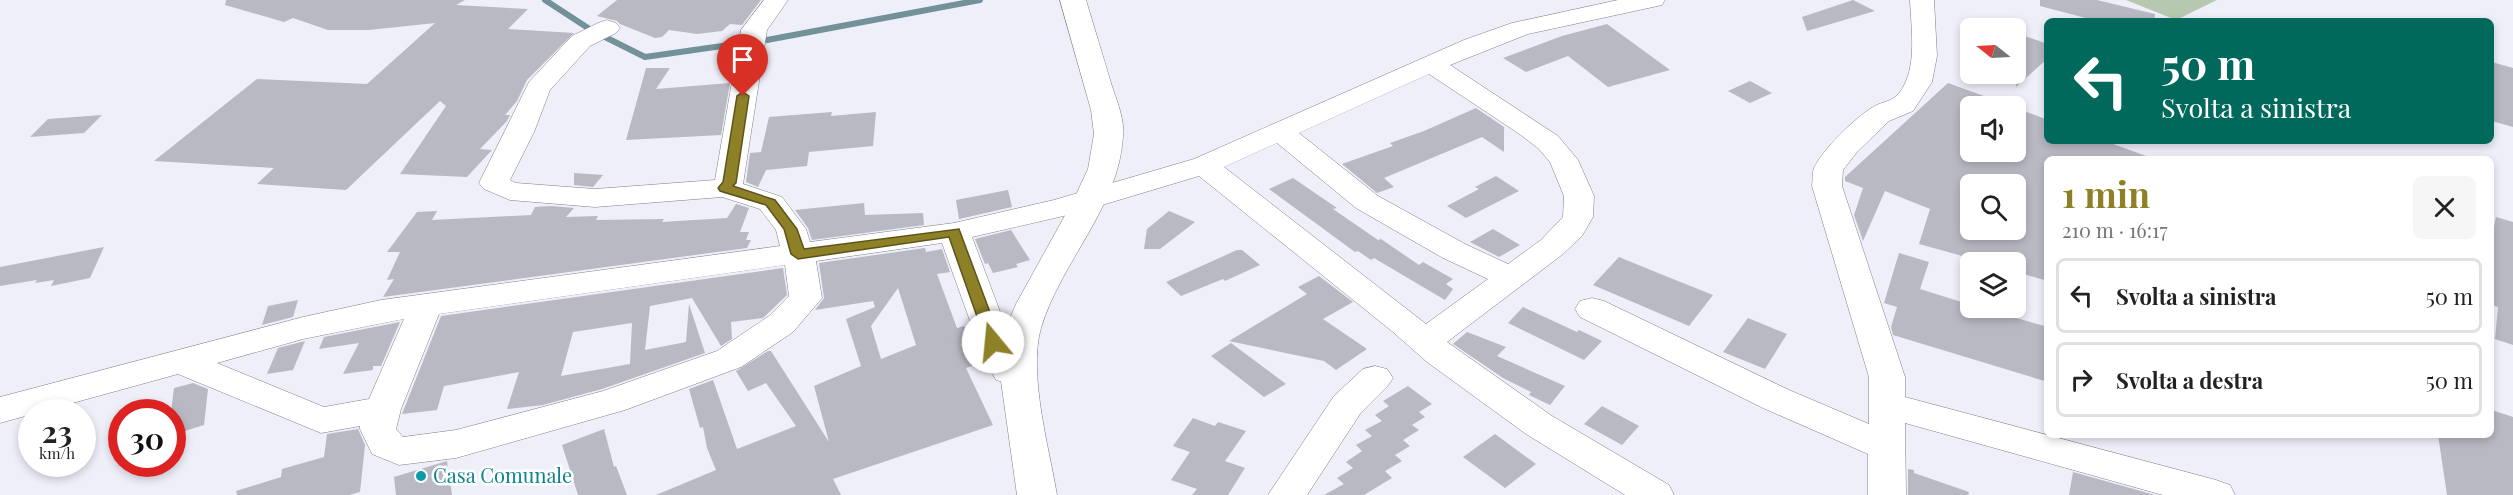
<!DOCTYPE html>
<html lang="it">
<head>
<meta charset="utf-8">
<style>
  :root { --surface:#fff; --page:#f6f6f6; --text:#222; --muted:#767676; --line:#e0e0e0; --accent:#8d8027 }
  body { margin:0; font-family:"Playfair Display",serif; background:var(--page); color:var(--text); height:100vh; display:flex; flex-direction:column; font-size:22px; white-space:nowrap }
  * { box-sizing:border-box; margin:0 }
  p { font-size:20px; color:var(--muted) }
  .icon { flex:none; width:33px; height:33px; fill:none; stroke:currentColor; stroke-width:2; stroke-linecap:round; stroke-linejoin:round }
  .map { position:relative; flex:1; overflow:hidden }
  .details { position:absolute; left:2044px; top:156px; width:450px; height:282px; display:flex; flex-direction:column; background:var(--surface); border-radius:9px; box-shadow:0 3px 9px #0003 }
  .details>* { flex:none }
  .top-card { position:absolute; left:2044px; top:18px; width:450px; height:126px; border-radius:9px; box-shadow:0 3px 9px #0003; background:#00695c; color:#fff; overflow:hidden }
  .needle { width:39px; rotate:288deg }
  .tools { position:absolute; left:1960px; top:18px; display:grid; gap:12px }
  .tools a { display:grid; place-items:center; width:66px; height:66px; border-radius:9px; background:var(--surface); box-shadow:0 3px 9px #0003; font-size:30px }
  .speed { position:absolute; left:18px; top:399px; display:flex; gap:12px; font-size:30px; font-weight:700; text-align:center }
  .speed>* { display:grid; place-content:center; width:78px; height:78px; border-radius:50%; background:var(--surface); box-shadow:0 3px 9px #0003; line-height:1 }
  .speed small { font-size:15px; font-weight:400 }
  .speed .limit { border:9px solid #d22; background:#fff; color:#111 }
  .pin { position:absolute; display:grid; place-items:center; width:51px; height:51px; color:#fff; margin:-62px -26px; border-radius:50% 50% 50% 0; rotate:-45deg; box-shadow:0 0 6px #0007 }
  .pin .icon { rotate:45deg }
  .me { position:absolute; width:66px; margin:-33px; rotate:343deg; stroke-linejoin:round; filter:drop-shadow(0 0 4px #0008) }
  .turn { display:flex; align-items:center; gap:21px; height:126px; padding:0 18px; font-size:27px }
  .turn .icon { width:78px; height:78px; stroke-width:2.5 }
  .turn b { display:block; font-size:42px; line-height:51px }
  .round { display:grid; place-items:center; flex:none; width:63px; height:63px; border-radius:9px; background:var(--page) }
  .head { display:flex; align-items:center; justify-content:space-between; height:102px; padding:0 18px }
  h1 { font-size:36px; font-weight:700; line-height:45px; color:var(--accent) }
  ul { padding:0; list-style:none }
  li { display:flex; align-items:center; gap:18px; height:75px; margin:0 12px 9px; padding:0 6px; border:3px solid var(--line); border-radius:9px }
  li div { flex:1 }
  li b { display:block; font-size:22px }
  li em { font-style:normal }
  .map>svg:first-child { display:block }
</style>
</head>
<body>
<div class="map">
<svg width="2513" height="495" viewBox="0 0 2513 495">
  <rect width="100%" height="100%" fill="#efeffa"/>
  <!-- green -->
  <path fill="#b6c9b0" d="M2126,0h91l-41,20z"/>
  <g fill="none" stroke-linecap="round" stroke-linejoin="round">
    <!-- stream -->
    <g stroke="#729199" stroke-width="6">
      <path d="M545,0l43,28"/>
      <path d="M605,37l40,20 91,-13"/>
      <path d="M767,40l213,-40"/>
    </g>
  </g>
  <!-- building -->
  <g fill="#b9b9c4" fill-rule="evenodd">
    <path d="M226,0h239l-9,5 72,4 -20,20 66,4 -47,47 -10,21 -12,14h5l-3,6 -27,28 12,1 -25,27 -67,-3 46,-68 -6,-5 -94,89 -89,-6 17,-16 -120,-7 103,-82 110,5 68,-61 -66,7h-41l-35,-12 -9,4 -59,-17z"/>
    <path d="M617,0h144l-19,25 -12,-1 -8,7 -25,3 -28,-4 -7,7 -7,1 -35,-14 -3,-3 -20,-5z"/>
    <path d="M1853,0l22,11 -68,20 -5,-14z"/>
    <path d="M2040,0h57l58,14 -1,7h-57l-57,-15z"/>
    <path d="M1607,24l63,46 -62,17 -40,-31 -42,16 -23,-14 59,-22z"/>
    <path d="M2016,33l32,11v14l-32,29z"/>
    <path d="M2492,62l21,6v59l-21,-6z"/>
    <path d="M646,68h24l-14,21 74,-6 -9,52 -95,5z"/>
    <path d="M1750,81l22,12 -22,10 -22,-12z"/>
    <path d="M1948,83l58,21 -1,2h-34v46h45v-44l32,12v21h57l44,16 -1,2h-100v122l-32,-9v-10h-32l-65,-18 11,-35 -45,-18 -22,50 -9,-26 9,-27 -18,-7v-4zM1971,184h45v46h-45z"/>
    <path d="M1476,108l28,19v25l-22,-15 -98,41 10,9 -17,6 -35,-29 51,-18 -3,-3 34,-12z"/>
    <path d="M832,112l-1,4 45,-4 -3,34 -64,6 -2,14 -41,4 -8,17 -12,-5 4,-29 11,-1 8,-35z"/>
    <path d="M102,115l-18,18 -54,4 18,-18z"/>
    <path d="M574,173l29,2 -10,12 -19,-2z"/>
    <path d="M1496,176l23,15 -53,27 -19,-12 32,-17 -4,-2z"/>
    <path d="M1293,178l44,30 -4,1 45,31 3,-1 38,26 4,-3 30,17 -7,5 7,5 -8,11 -71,-42 -3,2 -13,-9 -3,1 -86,-63z"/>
    <path d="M1008,190l4,17 -53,12 -3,-19z"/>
    <path d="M864,203l1,12 58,-2 1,12 -112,15 -4,-12 -13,-18z"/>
    <path d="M736,204l13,4 -9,24h9l-3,8h5l-4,8 -364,49 11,-18 -7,1 13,-28h-13l30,-40 20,-1 -5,9 99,-5 4,-8 16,-1 23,2 -8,9 32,-1 -2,4 68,-1 -2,3 65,-4z"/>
    <path d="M1169,211l26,11 -35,27h-16l3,-20z"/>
    <path d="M2496,217l17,5v123l-18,-6 3,-32 -6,-2v-69z"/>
    <path d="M1493,229l27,16 -21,12 -29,-15z"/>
    <path d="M1011,230l19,30 -14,4 2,3 -25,6 -5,-10 -3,1 -10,-25z"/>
    <path d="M104,247l-14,31 -39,8 3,-6 -19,3 2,-3 -37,6v-19z"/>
    <path d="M925,248l1,4 16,-3 8,23 -13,2 20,54 7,-2 8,12 3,27 -9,3 27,57 -160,54 8,16h-185l60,-25 -9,-22 -4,-21 -3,1 -11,-39 24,-9 24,69 59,-23 -30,-43 -18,8 -12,-20 32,-20h3l58,91 -15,-56 47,-20 -15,-47 29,-12 -2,-6 -58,9 9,-12 -5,-35zM898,288l18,57 -35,14 -10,-33z"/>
    <path d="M1237,250h5l18,15 -35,16 -2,-2 -42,17 -15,-14z"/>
    <path d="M1899,253l30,9 -9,27 51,16v3h10l67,19v55l-155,-47 -2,-8 6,-20 -13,-4z"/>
    <path d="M1619,257l39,16 55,22 -24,31 -96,-41z"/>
    <path d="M783,268l4,27 -24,23 -32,4 1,17 -11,7 -29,-48 -42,8 -5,44 41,-8 3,-38 16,49 -103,36 -59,16 -36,4 12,-37 -75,14 -7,24 -35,4 39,-98zM632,323l-2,41 -69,12 12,-44z"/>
    <path d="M1319,276l34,26 -30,17 44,30 -31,21 -12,-9 -95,-20 78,-47 -9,-7z"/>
    <path d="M298,300l-5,17 -31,8 6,-19z"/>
    <path d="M1523,307l54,25 2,-2 23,11 -18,19 -76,-37z"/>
    <path d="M1748,318l39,16 -22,35 -42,-17z"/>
    <path d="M400,322l-19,44h-8v4l-30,4 16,-31 -40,6 5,-12z"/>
    <path d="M1467,332l39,15 -9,9 68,30 -15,19 -21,-10 2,-3 -28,-14 -50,-34z"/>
    <path d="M305,341l-12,29 -26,4 11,-26z"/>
    <path d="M1231,343l55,41 -22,13 -53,-41z"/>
    <path d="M193,383l15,6 -4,36 -32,10v-23h-1l3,-24z"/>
    <path d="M1408,386l24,18 -13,8 6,5 -13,8 7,5 -16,10 7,6 -15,9 7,6 -17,10 7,7 -28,17h-40l20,-11 -7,-6 16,-10 -7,-6 16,-11 -6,-6 16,-9 -7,-6 17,-9 -7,-6 14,-9 -6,-5z"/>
    <path d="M1602,406l37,20 -17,19 -38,-21z"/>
    <path d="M2492,410l21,7v78h-66l-9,-60h54z"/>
    <path d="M1193,418l22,8 3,-4 28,9 -21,30 20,7 -17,27h-36l5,-6 -26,-9 19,-28 -17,-6z"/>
    <path d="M358,429l7,16 -5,47 -11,3h-112l-1,-4 45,-14 1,-8 42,-12 3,-23z"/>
    <path d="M604,429l10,38 2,-1 11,29h-49l-16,-50z"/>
    <path d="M1495,434l41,30 -31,24 -42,-31z"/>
    <path d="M447,461l5,34h-56l-2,-18z"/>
    <path d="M1908,469l6,1v3l55,19 -1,3h-60z"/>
    <path d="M2073,472l82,23h-86z"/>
  </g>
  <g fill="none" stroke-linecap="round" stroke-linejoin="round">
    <defs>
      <g id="minor">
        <path d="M764,0h24l-21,30 -24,154 39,13 24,32 4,13 144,-19 100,-23 140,-41 270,-119 48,-17 106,-23h47l-3,5 -9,2 -125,27 -78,31 108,71 20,24 16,36 -1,21 -11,19 -19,18 -116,88 105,74 117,69 5,10h-49l-99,-61 -99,-72 -34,-30 -194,-156 -127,38 -100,23 45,120 4,6 9,2 6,9 -6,9 -12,3 -22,-6 -13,-23 -41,-114 -126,18 6,37 -29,34 -52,35 -116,43 -169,48 -57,7 -27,-11 -12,-25v-3l-39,7 -143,-59 -178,49v-26l303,-80 78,-17 399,-54 -4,-16 -16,-21 -38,-12 -127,10 -85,-7 -26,-11 -5,-6 50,-101 43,-46 26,-13 9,-3 9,3 4,5 -4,5 -26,13 -40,44 -16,42 -24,48 6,3 79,6 120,-9 26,-150zM1429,74l89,59 20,15 12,14 14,34 -1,21 -22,23 -33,24 -43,-20 -87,-48 -79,-63zM1277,143l79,65 87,50 45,21 -62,45 -202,-157zM785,265l4,31 -20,20 -52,35 -114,40 -147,39 -53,7 -7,-8 5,-20 38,-95zM404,319l-35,80 -45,8 -107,-44 86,-24z"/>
        <path d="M1910,0h24l3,56 -5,26 -19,29 -24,10 -32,31 -14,18 -1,16 63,191v20l311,83 14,5 5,10h-72l-258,-72 1,72h-38v-41l-105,-46 -183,-91 -5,-8 5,-8 12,-3 12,3 185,89 80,34v-47l-57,-191c1,-6 0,-13 2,-18 9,-19 41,-50 59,-61 10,-6 20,-5 27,-15 18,-25 11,-64 10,-92z"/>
        <path d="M1375,366l12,3 6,9 -6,9 -27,27 -53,81h-39l66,-99 29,-27z"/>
      </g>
      <path id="major" d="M1060,0h26c8,28 17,55 25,83 5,16 14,36 12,53 -4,72 -62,125 -82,192 -13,46 8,119 16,167h-40l-17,-121 5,-44 11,-26 57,-103 15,-32 6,-35 -3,-24z"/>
    </defs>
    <!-- minor casing -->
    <use href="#minor" stroke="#7e7e88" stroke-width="1"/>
    <!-- major casing -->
    <use href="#major" stroke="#7e7e88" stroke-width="1"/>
    <!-- minor -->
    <use href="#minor" fill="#fff" fill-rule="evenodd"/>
    <!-- major -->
    <use href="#major" fill="#fff" fill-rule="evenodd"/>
  </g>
  <!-- route -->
  <path fill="#8d8027" stroke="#5c5319" stroke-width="1.5" d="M743,92l6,4 -13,87 -3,3 42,14 22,29 7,20 155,-20 42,113 -2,4 -6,1 -7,-5 -37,-105 -151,22 -7,-5 -7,-25 -18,-24 -46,-14 -2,-3 5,-6 14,-86z"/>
  <!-- markers -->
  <circle fill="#0f9aa8" stroke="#fdfdfd" stroke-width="2" cx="421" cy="476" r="6"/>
  <g text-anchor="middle" stroke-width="5" stroke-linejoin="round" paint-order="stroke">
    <!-- near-culture labels -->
    <g font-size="20" fill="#0d838f" stroke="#fdfdfd" text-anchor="start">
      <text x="433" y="483">Casa Comunale</text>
    </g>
  </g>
</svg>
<div class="tools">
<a><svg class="needle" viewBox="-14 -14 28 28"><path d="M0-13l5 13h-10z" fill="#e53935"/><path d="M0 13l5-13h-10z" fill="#767676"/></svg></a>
<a><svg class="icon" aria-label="sound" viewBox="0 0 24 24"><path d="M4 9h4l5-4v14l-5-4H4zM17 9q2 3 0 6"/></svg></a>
<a><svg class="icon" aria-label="search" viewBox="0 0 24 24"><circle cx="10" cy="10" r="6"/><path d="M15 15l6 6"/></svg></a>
<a><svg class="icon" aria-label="layers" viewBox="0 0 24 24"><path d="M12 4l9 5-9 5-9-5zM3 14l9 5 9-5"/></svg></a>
</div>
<div class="speed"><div>23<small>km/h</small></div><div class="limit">30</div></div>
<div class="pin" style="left:743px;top:96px;background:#d93025"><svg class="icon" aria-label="arrive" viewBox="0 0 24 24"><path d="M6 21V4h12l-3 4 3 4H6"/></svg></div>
<svg class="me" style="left:993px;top:342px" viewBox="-20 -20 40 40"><circle r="19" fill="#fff"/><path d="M0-13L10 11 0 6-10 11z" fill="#8d8027"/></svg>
<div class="top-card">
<div class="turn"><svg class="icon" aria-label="left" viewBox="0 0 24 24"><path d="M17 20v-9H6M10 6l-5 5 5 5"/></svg><div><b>50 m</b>Svolta a sinistra</div></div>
</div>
<section class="details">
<div class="head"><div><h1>1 min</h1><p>210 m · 16:17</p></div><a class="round"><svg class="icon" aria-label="close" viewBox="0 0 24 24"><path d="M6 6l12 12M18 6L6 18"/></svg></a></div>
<ul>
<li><svg class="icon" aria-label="left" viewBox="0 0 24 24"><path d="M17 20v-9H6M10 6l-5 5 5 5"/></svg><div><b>Svolta a sinistra</b></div><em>50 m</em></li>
<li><svg class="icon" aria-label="right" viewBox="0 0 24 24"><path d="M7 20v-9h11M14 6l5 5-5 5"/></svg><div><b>Svolta a destra</b></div><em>50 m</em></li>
</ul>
</section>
</div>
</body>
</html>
